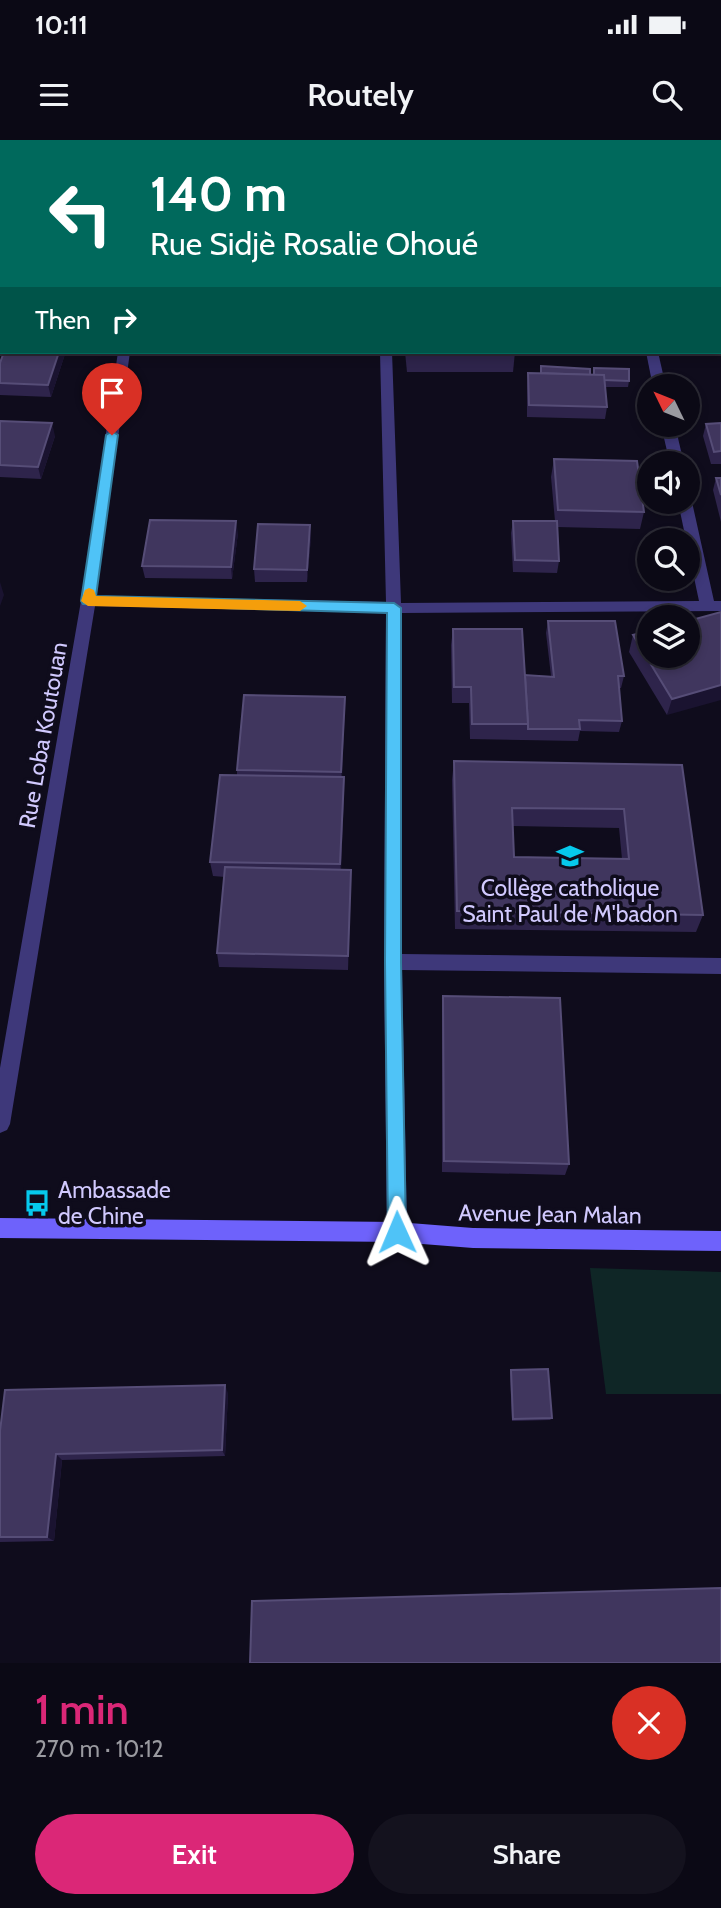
<!DOCTYPE html>
<html lang="en">
<head>
<meta charset="utf-8">
<style>
  :root { --surface:#0b0915; --page:#14121e; --text:#f1f3f6; --muted:#9a9aa0; --line:#2b2a34; --accent:#db2777 }
  body { margin:0; font-family:Cabin,sans-serif; background:var(--page); color:var(--text); height:100vh; display:flex; flex-direction:column; font-size:26px; white-space:nowrap }
  * { box-sizing:border-box; margin:0 }
  p { font-size:23px; color:var(--muted) }
  .icon { flex:none; width:38px; height:38px; fill:none; stroke:currentColor; stroke-width:2; stroke-linecap:round; stroke-linejoin:round }
  .map { position:relative; height:1523px; overflow:hidden }
  .sheet { display:flex; flex-direction:column; background:var(--surface); flex:1 }
  .sheet>* { flex:none }
  .banner { position:absolute; left:0px; top:0px; width:721px; height:214px; box-shadow:0 4px 10px #0003,0 0 0 2px var(--line); background:#00695c; color:#fff; overflow:hidden }
  .needle { width:46px; rotate:313deg }
  .buttons { position:absolute; left:637px; top:234px; display:grid; gap:14px }
  .buttons a { display:grid; place-items:center; width:63px; height:63px; border-radius:50%; background:var(--surface); box-shadow:0 4px 10px #0003,0 0 0 2px var(--line); font-size:35px }
  .pin { position:absolute; display:grid; place-items:center; width:60px; height:60px; color:#fff; margin:-72px -30px; border-radius:50% 50% 50% 0; rotate:-45deg; box-shadow:0 0 7px #0007 }
  .pin .icon { rotate:45deg }
  .me { position:absolute; width:77px; margin:-38px; rotate:359deg; stroke-linejoin:round; filter:drop-shadow(0 0 5px #0008) }
  .turn { display:flex; align-items:center; gap:24px; height:147px; padding:0 35px; font-size:32px }
  .turn .icon { width:91px; height:91px; stroke-width:2.5 }
  .turn b { display:block; font-size:49px; line-height:60px }
  .then { display:flex; align-items:center; height:66px; padding:0 35px; background:#0003; gap:14px; font-size:26px }
  .round { display:grid; place-items:center; flex:none; width:74px; height:74px; border-radius:37px; background:var(--page) }
  .summary { display:flex; align-items:center; justify-content:space-between; height:119px; padding:0 35px }
  h1 { font-size:42px; font-weight:600; line-height:52px; color:var(--accent) }
  .action { display:flex; gap:14px; margin-top:auto; padding:14px 35px }
  .action a { flex:1; height:80px; border-radius:42px; background:var(--accent); color:#fff; font-size:28px; font-weight:600; line-height:80px; text-align:center }
  .action a+a { background:var(--page); color:var(--text) }
  .status { display:flex; justify-content:space-between; align-items:center; height:49px; padding:0 35px; background:var(--surface); direction:ltr }
  .status svg { height:19px; fill:currentColor }
  header { display:flex; justify-content:space-between; align-items:center; height:91px; padding:0 35px; background:var(--surface); font-size:32px; font-weight:600 }
  .map>svg:first-child { display:block }
</style>
</head>
<body>
<div class="status"><b>10:11</b><svg viewBox="0 0 49 12"><path d="M0 12V9h3v3zM5 12V6h3v6zM10 12V3h3v9zM15 12V0h3v12zM26 1h20v11H26zM47 4h2v5h-2z"/></svg></div>
<header><svg class="icon" aria-label="menu" viewBox="0 0 24 24"><path d="M4 6h16M4 12h16M4 18h16"/></svg>Routely<svg class="icon" aria-label="search" viewBox="0 0 24 24"><circle cx="10" cy="10" r="6"/><path d="M15 15l6 6"/></svg></header>
<div class="map">
<svg width="721" height="1523" viewBox="0 0 721 1523">
  <rect width="100%" height="100%" fill="#0f0c1c"/>
  <!-- green -->
  <path fill="#0f2626" d="M590,1128l131,4v122h-115z"/>
  <g fill="none" stroke-linecap="round" stroke-linejoin="round">
    <!-- minor -->
    <g fill="#3e387a" fill-rule="evenodd">
      <rect x="150" y="0" width="10" height="2"/>
      <path d="M604,0h10l1,2h-11z"/>
      <rect x="0" y="119" width="2" height="8"/>
      <rect x="719" y="119" width="2" height="8"/>
      <path d="M118,212h12l-34,244 290,6 -6,-250h12l9,251 298,-2 -21,-99h10v-4l4,4 22,99h7v10l-320,2 1,341 319,4v16l-319,-4 5,262 -3,7 -7,3 -7,-3 -3,-7 -3,-270 2,-349 -291,-7 -85,518 -3,6 -7,3v-65l81,-467z"/>
      <path d="M646,212h12l8,35h-13z"/>
      <path d="M661,285h14l9,39h-14z"/>
    </g>
    <!-- secondary -->
    <path fill="#6e62fb" fill-rule="evenodd" d="M0,1078l397,4 76,6 248,3v20l-248,-3 -76,-6 -397,-4z"/>
  </g>
  <!-- wall -->
  <g fill="#2e244b" fill-rule="evenodd">
    <rect x="0" y="130" width="2" height="54"/>
    <rect x="719" y="131" width="2" height="78"/>
    <path d="M405,212h110l-2,20h-106z"/>
    <path d="M65,214l-14,43 -51,-2v-32z"/>
    <path d="M541,226l49,9h3l1,-7 35,13 -1,6h-23l2,20 -2,12 -78,-2v-32l1,-12h12z"/>
    <path d="M0,281l55,15 -14,43 -41,-2z"/>
    <path d="M721,283v41h-10l-8,-28 3,-12z"/>
    <path d="M554,319l90,53 -4,17 -83,-2 2,34 -2,12 -44,-1 -2,-39 2,-12h42l-4,-44z"/>
    <path d="M716,338h5v44l-8,-32z"/>
    <path d="M238,393l-6,46 -87,-1 -3,-12z"/>
    <path d="M311,397l-4,45h-52l-1,-13z"/>
    <path d="M721,472l-54,103 -38,-63 4,-17z"/>
    <path d="M548,481l76,55 -3,12h-2l3,33 -3,11 -39,-1 -2,10 -108,-2 -1,-36h-17l-1,-58 2,-16 72,46 26,1 -5,-43z"/>
    <path d="M345,557l-3,80h2v16l-3,77h10l-3,100 -129,-3 -2,-14 8,-76 -12,-1 -3,-14 27,-87v-5z"/>
    <path d="M454,621l228,4 21,150 -7,17 -241,-3 -3,-149zM513,686l106,2 3,31 -108,-2z"/>
    <path d="M443,856l126,168 -4,11 -123,-3v-163z"/>
    <path d="M511,1230l41,48 -2,2 -38,1 -2,-48z"/>
    <path d="M228,1253l-3,63 -163,4 -8,81 -54,1v-111z"/>
  </g>
  <!-- shaded-wall -->
  <g fill="#1a1330">
    <path d="M59,212h6v2l-14,43 -3,-12z"/>
    <path d="M52,283l3,13 -14,43 -3,-12z"/>
    <path d="M236,381l2,12 -6,46 -1,-12z"/>
    <path d="M310,385l1,12 -4,45v-12z"/>
    <path d="M0,442l4,13 -4,11z"/>
    <path d="M721,545v15l-54,15 5,-16z"/>
    <path d="M345,557v16l-4,74v-15z"/>
    <path d="M344,637v16l-4,86v-15z"/>
    <path d="M351,730v15l-3,85v-14z"/>
    <path d="M225,1245l3,8 -3,63 -3,-6z"/>
    <path d="M56,1314l6,6 -8,81 -7,-4z"/>
  </g>
  <!-- building -->
  <g fill="#40365e" stroke="#564d77" stroke-width="2" fill-rule="evenodd">
    <rect x="0" y="130" width="2" height="37"/>
    <rect x="719" y="131" width="2" height="20"/>
    <rect x="719" y="152" width="2" height="40"/>
    <path d="M4,212h55l-11,33 -48,-2v-20z"/>
    <path d="M541,226l49,3v6l-49,-2z"/>
    <path d="M594,228l35,1v12l-25,-1v-5h-10z"/>
    <path d="M528,233l76,2 3,32 -78,-2z"/>
    <path d="M0,281l52,2 -14,44 -38,-2z"/>
    <path d="M721,283v28l-7,1 -8,-28z"/>
    <path d="M554,319l83,2 7,51 -86,-2z"/>
    <path d="M716,338h5v17z"/>
    <path d="M150,380l86,1 -5,46 -89,-1z"/>
    <path d="M513,381h44l2,40 -44,-1z"/>
    <path d="M258,384l52,1 -3,45 -53,-1z"/>
    <path d="M721,472v73l-49,14 -39,-64 16,-4v25h39v-35z"/>
    <path d="M548,481h67l9,55h-6l4,45 -43,-1 1,9h-52v-5l-3,-49 29,2z"/>
    <path d="M453,489h69l6,95h-56l-1,-37h-17z"/>
    <path d="M244,555l101,2 -4,75 -104,-2z"/>
    <path d="M454,621l228,4 21,150 -246,-4zM512,668l112,1 5,50 -115,-2z"/>
    <path d="M220,635l124,2 -4,87 -130,-2z"/>
    <path d="M225,727l126,3 -3,86 -131,-3z"/>
    <path d="M443,856l117,2 9,166 -125,-3z"/>
    <path d="M548,1229l4,49 -39,1 -2,-49z"/>
    <path d="M225,1245l-3,65 -166,4 -9,83h-47v-106l5,-41z"/>
    <path d="M721,1448v75h-471l2,-62z"/>
  </g>
  <!-- route -->
  <path fill="#4fc3f7" stroke="#337fa1" stroke-width="2" d="M112,291l6,4 -22,161 298,7 7,5v354l5,270 -2,7 -7,2 -6,-2 -3,-7 -3,-270 2,-349 -304,-9 -2,-3 25,-166z"/>
  <!-- slow -->
  <path fill="#f59e0b" d="M89,448l5,2 2,6 204,5 7,5 -7,5 -212,-5 -7,-5 4,-11z"/>
  <!-- icons -->
  <defs>
    <symbol id="school-bare" viewBox="-9 -9 18 18"><path d="M0-5L7-2L0 1L-7-2ZM-4 1L0 2.5L4 1V4Q0 6-4 4Z" fill="#06c9ec" stroke="#0f0c1c" stroke-width="2.5" paint-order="stroke"/></symbol>
    <symbol id="bus-bare" viewBox="-9 -9 18 18"><path d="M-5-6H5V4H4V6H2V4H-2V6H-4V4H-5ZM-3.5-4V0h7V-4ZM-3.5 1.2v1.5H-2V1.2ZM2 1.2v1.5H3.5V1.2Z" fill="#06c9ec" stroke="#0f0c1c" stroke-width="2.5" paint-order="stroke"/></symbol>
  </defs>
  <g fill-rule="evenodd">
    <use href="#school-bare" x="551" y="697" width="38" height="38"/>
    <use href="#bus-bare" x="18" y="1044" width="38" height="38"/>
  </g>
  <g text-anchor="middle" stroke-width="7" stroke-linejoin="round" paint-order="stroke">
    <!-- street labels -->
    <g font-size="23" fill="#d1c9fe" stroke="#0f0c1c">
      <text transform="translate(43 595) rotate(-80)" y="8">Rue Loba Koutouan</text>
      <text transform="translate(550 1074) rotate(1)" y="8">Avenue Jean Malan</text>
    </g>
    <!-- poi labels -->
    <g font-size="23" fill="#d1c9fe" stroke="#0f0c1c">
      <text x="570" y="756">Collège catholique<tspan x="570" dy="26">Saint Paul de M'badon</tspan></text>
      <text x="58" y="1058" text-anchor="start">Ambassade<tspan x="58" dy="26">de Chine</tspan></text>
    </g>
  </g>
</svg>
<div class="buttons">
<a><svg class="needle" viewBox="-14 -14 28 28"><path d="M0-13l5 13h-10z" fill="#e53935"/><path d="M0 13l5-13h-10z" fill="#9a9aa0"/></svg></a>
<a><svg class="icon" aria-label="sound" viewBox="0 0 24 24"><path d="M4 9h4l5-4v14l-5-4H4zM17 9q2 3 0 6"/></svg></a>
<a><svg class="icon" aria-label="search" viewBox="0 0 24 24"><circle cx="10" cy="10" r="6"/><path d="M15 15l6 6"/></svg></a>
<a><svg class="icon" aria-label="layers" viewBox="0 0 24 24"><path d="M12 4l9 5-9 5-9-5zM3 14l9 5 9-5"/></svg></a>
</div>
<div class="pin" style="left:112px;top:295px;background:#d93025"><svg class="icon" aria-label="arrive" viewBox="0 0 24 24"><path d="M6 21V4h12l-3 4 3 4H6"/></svg></div>
<svg class="me" style="left:397px;top:1092px" viewBox="-20 -20 40 40"><path d="M0-17L14 15 0 8-14 15z" fill="#4fc3f7" stroke="#fff" stroke-width="4"/></svg>
<div class="banner">
<div class="turn"><svg class="icon" aria-label="left" viewBox="0 0 24 24"><path d="M17 20v-9H6M10 6l-5 5 5 5"/></svg><div><b>140 m</b>Rue Sidjè Rosalie Ohoué</div></div>
<div class="then">Then<svg class="icon" aria-label="right" viewBox="0 0 24 24"><path d="M7 20v-9h11M14 6l5 5-5 5"/></svg></div>
</div>
</div>
<section class="sheet">
<div class="summary"><div><h1>1 min</h1><p>270 m · 10:12</p></div><a class="round" style="background:#d93025;color:#fff"><svg class="icon" aria-label="close" viewBox="0 0 24 24"><path d="M6 6l12 12M18 6L6 18"/></svg></a></div>
<div class="action"><a>Exit</a><a>Share</a></div>
</section>
</body>
</html>
